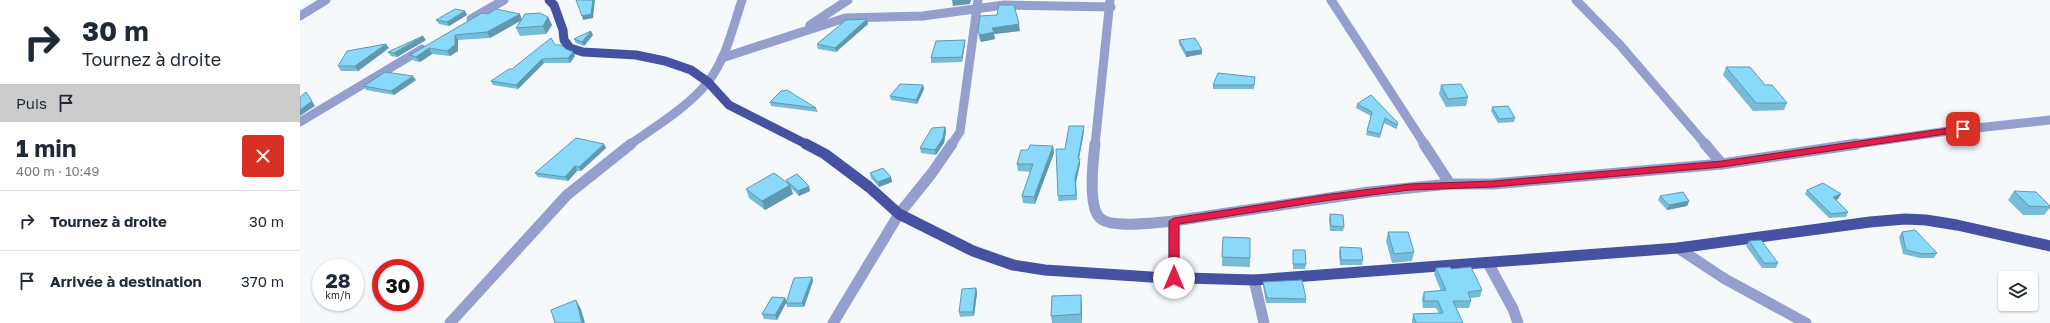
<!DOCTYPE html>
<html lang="fr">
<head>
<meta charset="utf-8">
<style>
  :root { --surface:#fff; --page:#f2f2f3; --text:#1f2937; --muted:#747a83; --line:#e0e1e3 }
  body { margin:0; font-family:"Golos Text",sans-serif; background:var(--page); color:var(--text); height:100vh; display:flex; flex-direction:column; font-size:15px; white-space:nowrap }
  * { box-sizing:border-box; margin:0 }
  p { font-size:13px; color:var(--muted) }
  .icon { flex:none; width:22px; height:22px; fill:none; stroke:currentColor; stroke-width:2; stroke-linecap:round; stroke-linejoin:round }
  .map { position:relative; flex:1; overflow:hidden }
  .sheet { display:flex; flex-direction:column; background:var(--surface); width:300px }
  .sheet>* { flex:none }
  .guide { background:#fff; color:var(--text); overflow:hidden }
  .buttons { position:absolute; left:1698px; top:271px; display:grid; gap:8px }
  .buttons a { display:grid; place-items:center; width:40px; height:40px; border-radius:4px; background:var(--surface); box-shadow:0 1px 3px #0004; font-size:20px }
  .speed { position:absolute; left:12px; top:259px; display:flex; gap:8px; font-size:20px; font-weight:700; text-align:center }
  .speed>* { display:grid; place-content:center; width:52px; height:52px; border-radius:50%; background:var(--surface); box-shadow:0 1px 3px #0004; line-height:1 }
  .speed small { font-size:10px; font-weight:400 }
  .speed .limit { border:6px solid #d22; background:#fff; color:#111 }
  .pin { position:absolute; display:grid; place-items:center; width:34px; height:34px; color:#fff; margin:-17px; border-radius:8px; box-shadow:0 2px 6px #0006 }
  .me { position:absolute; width:44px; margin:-22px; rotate:0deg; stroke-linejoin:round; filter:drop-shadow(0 0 3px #0008) }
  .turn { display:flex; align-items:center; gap:14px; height:84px; padding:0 16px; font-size:18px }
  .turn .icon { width:52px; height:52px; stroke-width:2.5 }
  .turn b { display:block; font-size:28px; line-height:34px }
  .then { display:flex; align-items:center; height:38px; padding:0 16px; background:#0003; gap:8px; font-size:15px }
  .round { display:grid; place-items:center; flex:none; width:42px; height:42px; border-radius:4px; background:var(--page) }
  .headline { display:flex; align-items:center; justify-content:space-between; height:68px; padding:0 16px }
  h1 { font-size:24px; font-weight:700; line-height:30px }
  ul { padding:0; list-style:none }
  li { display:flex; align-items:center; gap:12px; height:60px; padding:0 16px; border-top:1px solid var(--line) }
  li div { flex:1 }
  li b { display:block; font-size:15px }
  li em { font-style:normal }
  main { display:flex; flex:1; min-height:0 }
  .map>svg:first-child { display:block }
</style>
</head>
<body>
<main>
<section class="sheet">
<div class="guide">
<div class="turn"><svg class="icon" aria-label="right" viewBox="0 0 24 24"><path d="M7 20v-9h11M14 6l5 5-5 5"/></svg><div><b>30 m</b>Tournez à droite</div></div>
<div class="then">Puis<svg class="icon" aria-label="arrive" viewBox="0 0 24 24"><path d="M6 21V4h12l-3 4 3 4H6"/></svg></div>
</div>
<div class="headline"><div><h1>1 min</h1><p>400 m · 10:49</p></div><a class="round" style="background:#d93025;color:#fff"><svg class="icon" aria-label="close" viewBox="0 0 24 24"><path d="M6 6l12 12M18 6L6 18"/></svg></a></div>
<ul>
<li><svg class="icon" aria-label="right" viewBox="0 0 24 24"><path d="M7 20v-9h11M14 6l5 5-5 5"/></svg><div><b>Tournez à droite</b></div><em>30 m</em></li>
<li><svg class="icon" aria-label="arrive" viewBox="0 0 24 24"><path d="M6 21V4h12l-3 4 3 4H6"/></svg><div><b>Arrivée à destination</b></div><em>370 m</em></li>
</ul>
</section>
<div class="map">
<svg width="1750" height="323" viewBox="0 0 1750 323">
  <rect width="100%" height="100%" fill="#f6f9fc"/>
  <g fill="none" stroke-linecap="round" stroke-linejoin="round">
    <!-- minor-far1 -->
    <g stroke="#949fcd" stroke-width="9">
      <path d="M1031,0l94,145"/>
      <path d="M1276,0l44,45 86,100"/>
      <path d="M0,16l26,-16"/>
      <path d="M171,19l33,-19"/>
      <path d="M510,25l38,-25"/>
      <path d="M422,58l123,-40 78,-2 81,-11 107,2"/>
      <path d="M0,122l122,-73"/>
      <path d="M329,145c26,-18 59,-38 79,-63 18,-23 25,-55 34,-82"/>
      <path d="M651,145l9,-13 18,-132"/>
      <path d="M795,145l15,-145"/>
      <path d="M1550,145l99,-14 101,-11"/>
    </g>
    <!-- minor -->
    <g stroke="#949fcd" stroke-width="11">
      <path d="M795,144c-2,17 -7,60 4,73 11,13 59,5 75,4v57"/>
      <path d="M1124,144l26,40"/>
      <path d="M1405,144l17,20"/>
      <path d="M874,221l195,-29 81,-8h43l229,-20 135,-20"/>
      <path d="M1378,248l47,31 81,44"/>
      <path d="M1188,263l25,46 5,14"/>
      <path d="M954,280l10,43"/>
      <path d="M150,323l117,-128 64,-51"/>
      <path d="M533,323l66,-109 33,-41 20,-29"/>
    </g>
    <!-- major-far1 -->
    <path stroke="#4651a2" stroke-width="9" d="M249,0l5,5 9,25 1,10 6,8 13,4 53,3 29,6 26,9 17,12 21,23 79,40"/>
    <!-- major -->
    <path stroke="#4651a2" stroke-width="11" d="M506,144l19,10 44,33 30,27 74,37 40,14 32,5 106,7 103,3 424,-32 192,-26 35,-3 21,1 31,5 93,21"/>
  </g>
  <!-- wall -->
  <g fill="#76bbd8">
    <path d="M165,11l2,4 -18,11 -10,-2 -3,-4z"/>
    <path d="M188,14l34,5 26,-2 4,8 -6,9 -26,2 -4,-8 5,-8 -31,18 -32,2v11l-8,5 -18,-2 -12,8 -6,-1 -4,-6z"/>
    <path d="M567,19l1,5 -32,28 -18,-3 -1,-5z"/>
    <path d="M678,31h42l-26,3 1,5 -14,3 -2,-4z"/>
    <path d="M293,35l-9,11 -8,-3 -2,-4z"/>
    <path d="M126,40l-29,17 -6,-1 -3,-4z"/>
    <path d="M665,40v4l-3,18 -31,1v-5z"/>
    <path d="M879,40l23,14 -16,3 -7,-13z"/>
    <path d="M255,45l11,4 7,3 2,4 -5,7h-26l-26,26 -25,-4 -2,-4z"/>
    <path d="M89,48l-31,23h-17l-3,-5z"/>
    <path d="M1426,67l39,18 22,18 -3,7 -31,1 -30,-36z"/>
    <path d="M955,77l-1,12h-41v-4z"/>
    <path d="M116,80l-22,15 -28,-5 -2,-4z"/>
    <path d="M623,85l1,4 -7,15 -26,-4 -1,-4z"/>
    <path d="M1141,85l27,12 -2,9 -20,1 -7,-13z"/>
    <path d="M470,102l46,6 2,4 -47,-6z"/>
    <path d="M1057,104l41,19 -1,5 -1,1 -12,-6 -4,15 -14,-3 5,-19 -15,-8z"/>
    <path d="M1192,107l23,11 -1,4 -16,1 -7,-12z"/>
    <path d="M645,127l1,4 -2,12 -8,12 -15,-2 -1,-5z"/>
    <path d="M784,131l-5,28h1v5l-4,18 1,18 -19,1v-5l7,-47z"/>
    <path d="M304,144l2,4 -25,23h-4l-9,10 -30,-4 -3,-4z"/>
    <path d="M753,146l1,7 -19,51 -12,-1 -1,-7 9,-24 -13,-1 -1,-7 11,-14z"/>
    <path d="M570,173l21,4 1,5 -13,5 -8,-9z"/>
    <path d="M486,180l24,11 -11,5 -8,-8 2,6 -28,16 -16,-12 -3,-9 41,-6z"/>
    <path d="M1507,190l34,4 -3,5 -2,1 12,12 -2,5 -17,1 -24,-24z"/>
    <path d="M1714,191l36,15v2l-6,7h-21l-15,-15z"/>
    <path d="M1360,196l29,5 -2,5 -20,4 -9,-10z"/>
    <path d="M1030,214l14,13 -1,4h-13l-1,-12z"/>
    <path d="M1088,232l26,20 -2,9 -20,2 -6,-22z"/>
    <path d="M1602,232l35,21 -3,5h-14l-17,-4 -4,-17z"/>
    <path d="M923,237l27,21v9l-28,-1z"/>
    <path d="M1449,241l29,22 -2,5h-14l-16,-22z"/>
    <path d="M1040,247l23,13 -1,5h-22l-1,-13z"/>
    <path d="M993,250l13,14 -1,5h-12z"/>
    <path d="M1136,268l15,1 31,21 -2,7 -10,1 1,3 -2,7h-13l7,15h-51v-2l1,-7 26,-1 -3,-5h-13l-1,-9 2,-7 17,-1 -7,-17z"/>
    <path d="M512,277l1,4 -9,26h-17l-1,-4 -9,17 -13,-1 -2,-5 23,-16 1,3z"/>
    <path d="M963,282l43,17v4h-40l-3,-17z"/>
    <path d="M676,288l1,5 -3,23 -14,1 -1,-5z"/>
    <path d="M782,304v19h-30l-1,-7z"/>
  </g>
  <!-- shaded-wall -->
  <g fill="#6098b0">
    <path d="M293,0h2l-2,18 -10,2 -1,-4z"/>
    <path d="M652,0h19l-1,4 -17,2z"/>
    <path d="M165,11l2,4 -18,11 -2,-4z"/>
    <path d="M220,14l2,6 -32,18 -3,-6z"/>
    <path d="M248,17l4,8 -6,9 -3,-8z"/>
    <path d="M567,19l1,5 -32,28 -1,-4z"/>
    <path d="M719,24l1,7 -26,3 1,5 -14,3 -1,-7 12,-7z"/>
    <path d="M291,31l2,4 -9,11 -2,-4z"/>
    <path d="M155,35l3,5v11l-8,5 -3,-5z"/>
    <path d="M123,36l3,4 -29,17 -3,-4z"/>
    <path d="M665,40v4l-3,18v-5z"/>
    <path d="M86,44l3,4 -31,23 -3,-5z"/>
    <path d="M129,48l3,6 -12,8 -4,-5z"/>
    <path d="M902,50v4l-16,3v-5z"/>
    <path d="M273,52l2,4 -5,7 -2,-5z"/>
    <path d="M242,59l2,4 -26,26 -2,-4z"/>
    <path d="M113,76l3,4 -22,15 -3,-4z"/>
    <path d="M623,85l1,4 -7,15 -1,-4z"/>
    <path d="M12,101l3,5 -15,10v-6z"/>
    <path d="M784,126v5l-6,33v-5z"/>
    <path d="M645,127l1,4 -2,12 -8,12 -1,-5z"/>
    <path d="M304,144l2,4 -25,23 -2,-4z"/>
    <path d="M753,146l1,7 -19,51 -1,-7z"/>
    <path d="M780,159v5l-4,18 1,18 -2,-22z"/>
    <path d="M275,166l2,5 -9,10 -3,-4z"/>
    <path d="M591,177l1,5 -13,5 -1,-5z"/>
    <path d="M490,185l3,9 -28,16 -3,-9z"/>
    <path d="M509,186l1,5 -11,5 -1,-5z"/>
    <path d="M1541,194l-3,5 -7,3 2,-5z"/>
    <path d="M1389,201l-2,5 -20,4 2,-5z"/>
    <path d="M512,277l1,4 -9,26 -2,-4z"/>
    <path d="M676,288l1,5 -3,23 -1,-4z"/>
    <path d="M781,295l1,9v19l-1,-9z"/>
    <path d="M485,298l2,4 -1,1 -9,17 -2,-5z"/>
    <path d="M276,300l5,9 4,14h-3z"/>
  </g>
  <!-- building -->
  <g fill="#89d9fb" stroke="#6098b0">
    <path d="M276,0h17l-2,14 -9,2z"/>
    <path d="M699,5h15l5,19 -27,4 2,4 -14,3 -2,-4 2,-15 17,-1z"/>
    <path d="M155,9l10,2 -18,11 -11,-2z"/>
    <path d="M196,9l24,5 -33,18 -32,3v10l-8,6 -18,-3 -13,9 -6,-2 72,-42 6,1z"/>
    <path d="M240,13l8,4 -5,9 -27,2 9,-14z"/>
    <path d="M567,19l-32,29 -18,-4 29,-24z"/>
    <path d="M291,31l-9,11 -8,-3z"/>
    <path d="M123,36l-29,17 -6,-1z"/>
    <path d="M251,38l4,7h6l5,4 7,3 -5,6 -26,1 -26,26 -25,-4 18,-12h3z"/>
    <path d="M895,38l7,12 -16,2 -7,-12z"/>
    <path d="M665,40l-3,17 -31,1 5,-17z"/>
    <path d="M86,44l-31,22h-17l9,-15z"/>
    <path d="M1426,67h24l15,18h7l15,18h-31z"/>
    <path d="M85,72l28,4 -22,15 -27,-5z"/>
    <path d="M918,73l37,4 -1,8h-41z"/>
    <path d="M600,84l23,1 -7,15 -26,-4z"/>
    <path d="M1161,84l7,13 -20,2 -7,-14z"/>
    <path d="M487,90l29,18 -46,-6 11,-11z"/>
    <path d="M6,92l6,9 -12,9v-13z"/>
    <path d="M1071,95l27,28 -1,2 -12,-7 -5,16 -13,-3 5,-19 -15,-8z"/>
    <path d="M1208,106l7,12 -16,1 -7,-12z"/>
    <path d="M769,126h15l-6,33h2l-5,19 1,17 -18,1 -2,-47h9z"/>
    <path d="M645,127l-2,11 -8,12 -15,-2 12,-20z"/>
    <path d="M276,138l28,6 -25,23 -4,-1 -10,11 -30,-4z"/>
    <path d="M730,145l23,1 -19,51 -12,-1 11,-32h-16l4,-14h7z"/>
    <path d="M583,168l8,9 -13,5 -8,-9z"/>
    <path d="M474,173l16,12 -28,16 -16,-12z"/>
    <path d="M497,174l12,12 -11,5 -12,-11z"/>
    <path d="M1523,183l18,11 -8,3 15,15 -17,2 -24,-24z"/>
    <path d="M1714,191l22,1 14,14v1l-21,-1z"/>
    <path d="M1383,192l6,9 -20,4 -9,-9z"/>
    <path d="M1030,214l13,1 1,12 -13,-1z"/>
    <path d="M1615,230l22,23 -14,1 -17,-4 -4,-18z"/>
    <path d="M1088,232h20l6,20 -20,2z"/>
    <path d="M923,237l27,1v20l-28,-1z"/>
    <path d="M1461,240l17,23h-14l-15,-22z"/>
    <path d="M1040,247l21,1 2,12h-22z"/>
    <path d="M993,250h12l1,14h-13z"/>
    <path d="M1150,267l1,2 20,-2 11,23 -14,2 3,9h-18l10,22h-47l-3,-9 30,-1 -5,-12h-14v-9l22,-2 -10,-22z"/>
    <path d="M512,277l-10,26h-16l8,-25z"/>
    <path d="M1002,280l4,19 -39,-1 -4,-16z"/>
    <path d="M676,288l-3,24h-14l3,-23z"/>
    <path d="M781,295v19l-30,2 1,-20z"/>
    <path d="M472,297l13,1 -10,17 -13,-1z"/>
    <path d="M276,300l6,23h-27l-4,-13z"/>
  </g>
  <!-- route -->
  <path fill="#e11d48" stroke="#92132f" d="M1663,126l5,3 -2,2 -244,36 -229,20 -83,3 -86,11 -145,23v54l-5,4 -5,-4v-57l5,-3 150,-23 86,-11 83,-3 229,-20z"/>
</svg>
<div class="buttons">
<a><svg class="icon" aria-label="layers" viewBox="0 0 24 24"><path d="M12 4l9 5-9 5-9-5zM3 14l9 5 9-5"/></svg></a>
</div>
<div class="speed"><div>28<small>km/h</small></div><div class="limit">30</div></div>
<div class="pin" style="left:1663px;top:129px;background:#d93025"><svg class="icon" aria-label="arrive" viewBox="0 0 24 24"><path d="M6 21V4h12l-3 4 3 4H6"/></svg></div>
<svg class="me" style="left:874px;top:278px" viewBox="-20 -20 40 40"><circle r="19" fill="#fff"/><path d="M0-13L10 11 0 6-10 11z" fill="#e11d48"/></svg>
</div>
</main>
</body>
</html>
